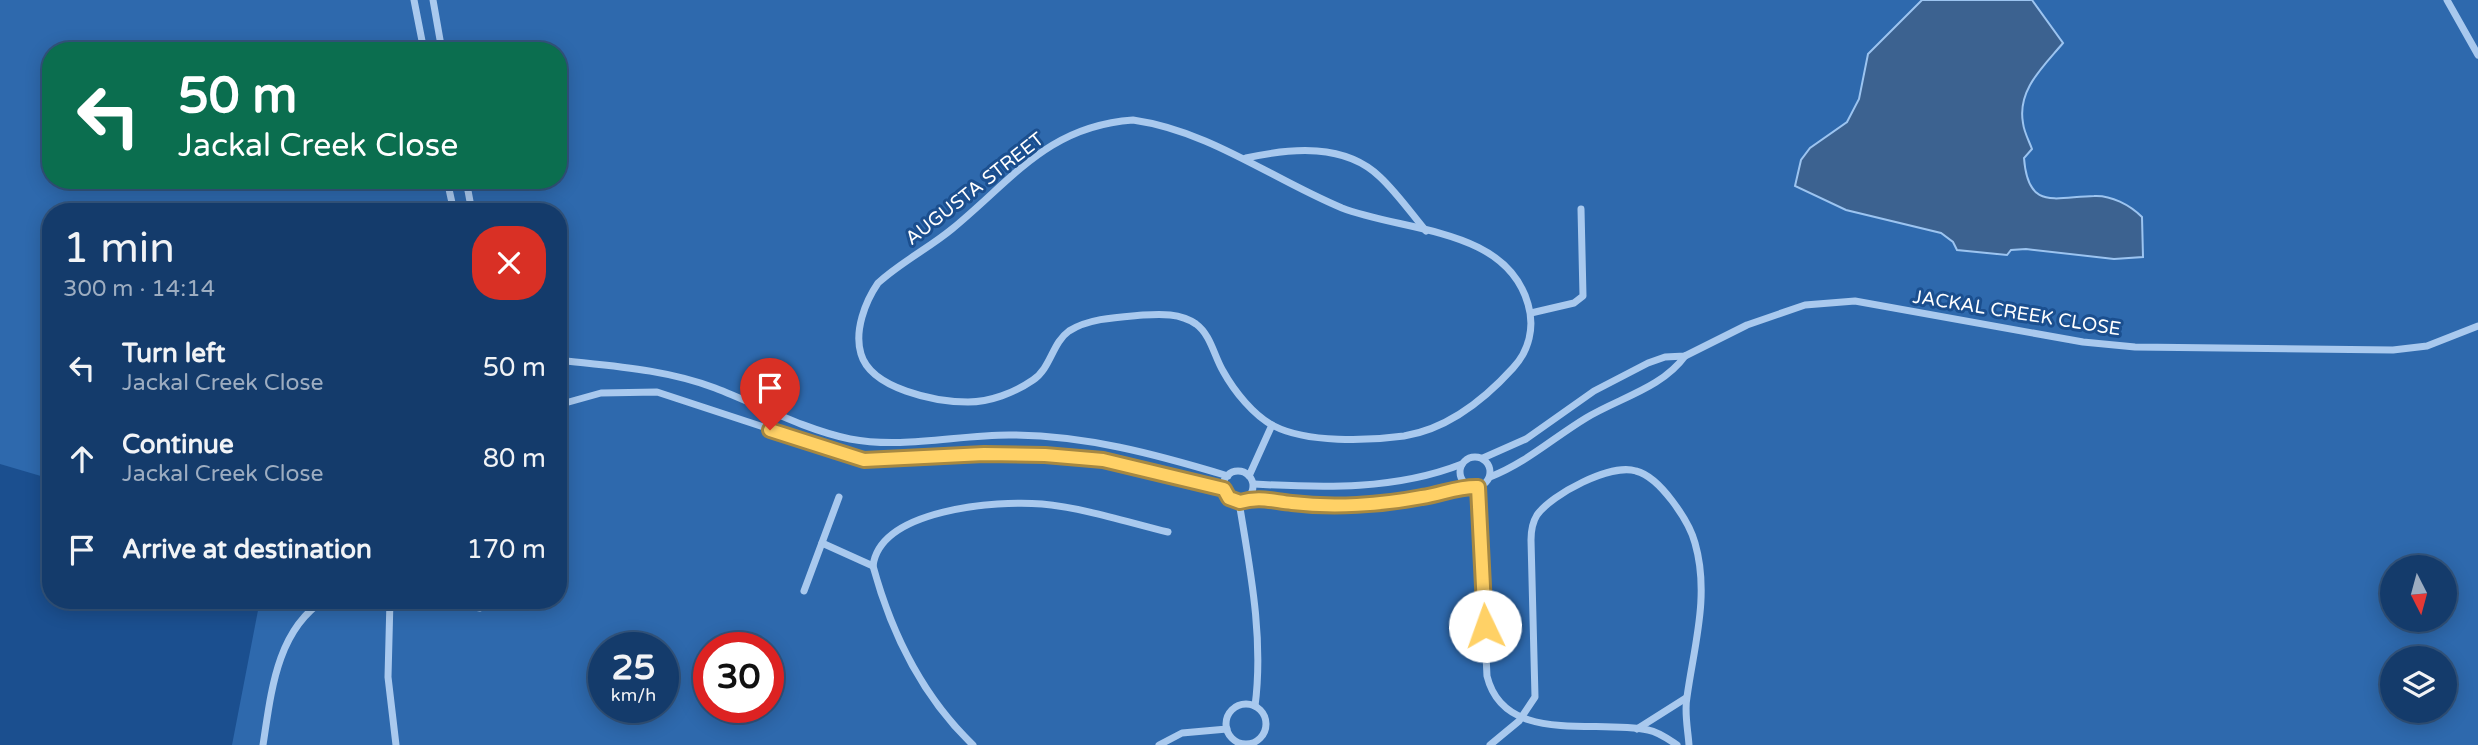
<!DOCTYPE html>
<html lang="en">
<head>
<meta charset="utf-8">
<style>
  :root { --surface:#143b6b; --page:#214673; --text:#f1f3f6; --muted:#9dadc1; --line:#33557e }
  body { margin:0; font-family:"Varela Round",sans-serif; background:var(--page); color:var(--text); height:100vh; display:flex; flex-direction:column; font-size:26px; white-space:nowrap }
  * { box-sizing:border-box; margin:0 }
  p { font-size:23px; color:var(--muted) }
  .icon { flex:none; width:38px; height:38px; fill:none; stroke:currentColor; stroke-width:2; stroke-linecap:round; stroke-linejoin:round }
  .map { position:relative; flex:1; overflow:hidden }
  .sheet { position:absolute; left:42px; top:203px; width:525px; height:406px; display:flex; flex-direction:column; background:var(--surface); border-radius:28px; box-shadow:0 4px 18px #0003,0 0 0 2px var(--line) }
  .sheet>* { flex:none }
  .banner { position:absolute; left:42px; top:42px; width:525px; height:147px; border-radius:28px; box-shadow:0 4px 18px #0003,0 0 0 2px var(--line); background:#0b6e4f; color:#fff; overflow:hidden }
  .needle { width:46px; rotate:174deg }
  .tools { position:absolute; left:2380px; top:555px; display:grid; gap:14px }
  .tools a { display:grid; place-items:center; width:77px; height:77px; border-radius:50%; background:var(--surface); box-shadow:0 4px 18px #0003,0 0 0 2px var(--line); font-size:35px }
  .speed { position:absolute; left:588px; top:632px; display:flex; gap:14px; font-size:35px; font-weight:700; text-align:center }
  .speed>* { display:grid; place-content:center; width:91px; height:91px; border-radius:50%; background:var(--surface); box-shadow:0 4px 18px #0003,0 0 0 2px var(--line); line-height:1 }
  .speed small { font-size:18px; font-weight:400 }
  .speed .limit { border:10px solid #d22; background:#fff; color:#111 }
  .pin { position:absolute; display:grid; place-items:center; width:60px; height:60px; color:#fff; margin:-72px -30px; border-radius:50% 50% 50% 0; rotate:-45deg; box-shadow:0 0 7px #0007 }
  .pin .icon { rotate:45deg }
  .me { position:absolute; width:77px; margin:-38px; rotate:357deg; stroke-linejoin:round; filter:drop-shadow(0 0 5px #0008) }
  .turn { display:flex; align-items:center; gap:24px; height:147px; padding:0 21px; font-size:32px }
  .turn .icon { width:91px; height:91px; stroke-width:2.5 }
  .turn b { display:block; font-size:49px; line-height:60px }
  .round { display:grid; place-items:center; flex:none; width:74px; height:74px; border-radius:28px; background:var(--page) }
  .summary { display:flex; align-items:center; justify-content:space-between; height:119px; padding:0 21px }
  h1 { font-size:42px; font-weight:600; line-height:52px }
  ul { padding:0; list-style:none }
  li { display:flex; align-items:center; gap:21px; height:91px; padding:0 21px }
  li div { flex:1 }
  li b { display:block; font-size:26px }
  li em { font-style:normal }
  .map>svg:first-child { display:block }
</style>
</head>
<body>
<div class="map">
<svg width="2478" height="745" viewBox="0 0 2478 745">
  <rect width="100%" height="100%" fill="#1b4f8f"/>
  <!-- green -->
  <path fill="#2e69ad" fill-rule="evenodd" d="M0,0h2478v745h-2246l28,-145h298v-388h-507v267l-51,-15zM51,51h507v129h-507zM2392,567h53v53h-53zM604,648h59v59h-59zM709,648h59v59h-59zM2392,658h53v52h-53z"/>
  <!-- water -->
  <path fill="#3c6290" stroke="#9cc4f0" stroke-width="2" d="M1922,0h110l31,43c-20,24 -46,47 -40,80 1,9 6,18 9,26l-8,9c4,53 30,39 70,38 17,-1 36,9 48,21l1,40 -29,2 -88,-10 -15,1 -4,5 -50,-5 -4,-8 -12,-9 -95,-23 -51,-24 6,-26 9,-12 37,-26 12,-23 9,-45z"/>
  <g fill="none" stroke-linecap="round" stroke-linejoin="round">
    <!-- street -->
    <g stroke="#a9c9ee" stroke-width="7">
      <path d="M414,0l10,51"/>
      <path d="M433,0l9,51"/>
      <path d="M2447,0l31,55"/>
      <path d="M1133,120c77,11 139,59 209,88 62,24 164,19 186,96 7,23 1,47 -15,64 -29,32 -66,61 -109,68 -36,5 -97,7 -130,-10 -20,-10 -40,-35 -51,-55 -9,-15 -12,-36 -27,-47 -16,-11 -35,-10 -53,-9 -23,2 -54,3 -74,16 -17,12 -18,37 -36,49 -19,13 -43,22 -65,22 -32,0 -97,-13 -107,-48 -7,-23 4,-52 17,-71 23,-21 51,-35 74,-54 61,-50 96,-103 181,-109z"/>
      <path d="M1246,158c45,-10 99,-15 134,19 17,16 31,36 46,54"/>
      <path d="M447,180l7,32"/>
      <path d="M466,180l6,32"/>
      <path d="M1531,313l43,-10 9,-7 -2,-87"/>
      <path d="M558,360c53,6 107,9 157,28 44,17 88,41 135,51 52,10 107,-4 159,-4 76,0 146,19 219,41"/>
      <path d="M558,365l4,14 -4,20"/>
      <path d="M558,405l43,-12 56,-1 207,68 120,-6 83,3 36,3 121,29"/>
      <circle cx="1475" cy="472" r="15"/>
      <path d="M1483,458l43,-19 68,-48 54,-28 17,-6 20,-1 62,-31 58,-20 50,-4 228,41 52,5 258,3 34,-4 51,-20"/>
      <circle cx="1238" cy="486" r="15"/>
      <path d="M1249,476l23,-51"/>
      <path d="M1490,477c36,-14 63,-39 96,-59 33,-20 76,-30 99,-62"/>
      <path d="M1254,484c70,4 142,6 208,-20"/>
      <path d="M1478,487l9,189c17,69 106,43 161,54 11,2 20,9 29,15"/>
      <path d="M1249,497c72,10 149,13 217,-13"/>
      <path d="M1239,502c11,67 25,136 16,204"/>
      <path d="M822,543l51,23"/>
      <path d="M804,591l35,-94"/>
      <path d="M390,600l-2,77 8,68"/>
      <path d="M440,600l40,8 24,-8"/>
      <circle cx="1246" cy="724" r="20"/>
      <path d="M1637,729l49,-31"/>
      <path d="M263,745c8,-51 13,-114 61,-145"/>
      <path d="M973,745c-50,-48 -82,-113 -100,-179 7,-57 124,-66 169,-62 42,4 85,18 126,28"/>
      <path d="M1159,745l23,-12 45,-4"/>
      <path d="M1490,745l29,-24 16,-24 -4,-157c0,-8 1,-17 6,-25 15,-21 74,-52 99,-44 24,6 53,50 59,72 15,52 -1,103 -8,154 -3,15 1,33 2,48"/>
    </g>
  </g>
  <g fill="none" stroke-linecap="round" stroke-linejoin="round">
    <defs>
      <path id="route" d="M770,430l94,30 120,-6 61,1 58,5 121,29 5,9 11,4c19,-6 32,-1 52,1 41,5 89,2 130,-6 20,-3 37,-11 56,-10l7,139"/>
    </defs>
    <!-- route casing -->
    <use href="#route" stroke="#a68842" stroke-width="18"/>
    <!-- route -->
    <use href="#route" stroke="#ffd166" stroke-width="12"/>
  </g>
  <g text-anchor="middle" stroke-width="6" stroke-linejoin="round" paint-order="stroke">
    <!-- street labels -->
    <g font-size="19" fill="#fff" stroke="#1b4f8f">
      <text transform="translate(974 188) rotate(-38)" y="7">AUGUSTA STREET</text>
      <text transform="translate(2017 312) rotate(9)" y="7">JACKAL CREEK CLOSE</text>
    </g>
  </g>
</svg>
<div class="tools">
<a><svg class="needle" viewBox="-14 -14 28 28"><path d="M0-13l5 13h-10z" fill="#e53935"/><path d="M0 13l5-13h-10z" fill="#9dadc1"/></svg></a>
<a><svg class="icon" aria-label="layers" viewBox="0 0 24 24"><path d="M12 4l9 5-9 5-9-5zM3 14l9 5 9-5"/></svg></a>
</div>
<div class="speed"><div>25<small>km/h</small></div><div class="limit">30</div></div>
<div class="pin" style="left:770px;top:430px;background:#d93025"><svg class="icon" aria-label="arrive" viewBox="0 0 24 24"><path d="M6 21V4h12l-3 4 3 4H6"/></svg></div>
<svg class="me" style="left:1485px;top:626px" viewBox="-20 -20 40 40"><circle r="19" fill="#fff"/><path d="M0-13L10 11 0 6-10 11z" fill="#ffd166"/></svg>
<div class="banner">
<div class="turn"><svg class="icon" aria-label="left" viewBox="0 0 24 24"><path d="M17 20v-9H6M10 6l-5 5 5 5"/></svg><div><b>50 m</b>Jackal Creek Close</div></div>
</div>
<section class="sheet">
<div class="summary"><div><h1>1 min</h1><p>300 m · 14:14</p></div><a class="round" style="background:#d93025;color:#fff"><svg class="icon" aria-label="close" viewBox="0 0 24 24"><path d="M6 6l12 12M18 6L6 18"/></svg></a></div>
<ul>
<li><svg class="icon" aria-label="left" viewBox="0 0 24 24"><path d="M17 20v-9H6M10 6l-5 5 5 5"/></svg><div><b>Turn left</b><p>Jackal Creek Close</p></div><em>50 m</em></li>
<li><svg class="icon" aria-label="ahead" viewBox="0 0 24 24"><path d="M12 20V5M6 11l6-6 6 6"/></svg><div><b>Continue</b><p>Jackal Creek Close</p></div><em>80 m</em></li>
<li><svg class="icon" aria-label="arrive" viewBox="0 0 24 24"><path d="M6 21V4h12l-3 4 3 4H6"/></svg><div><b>Arrive at destination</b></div><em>170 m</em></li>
</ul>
</section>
</div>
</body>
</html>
